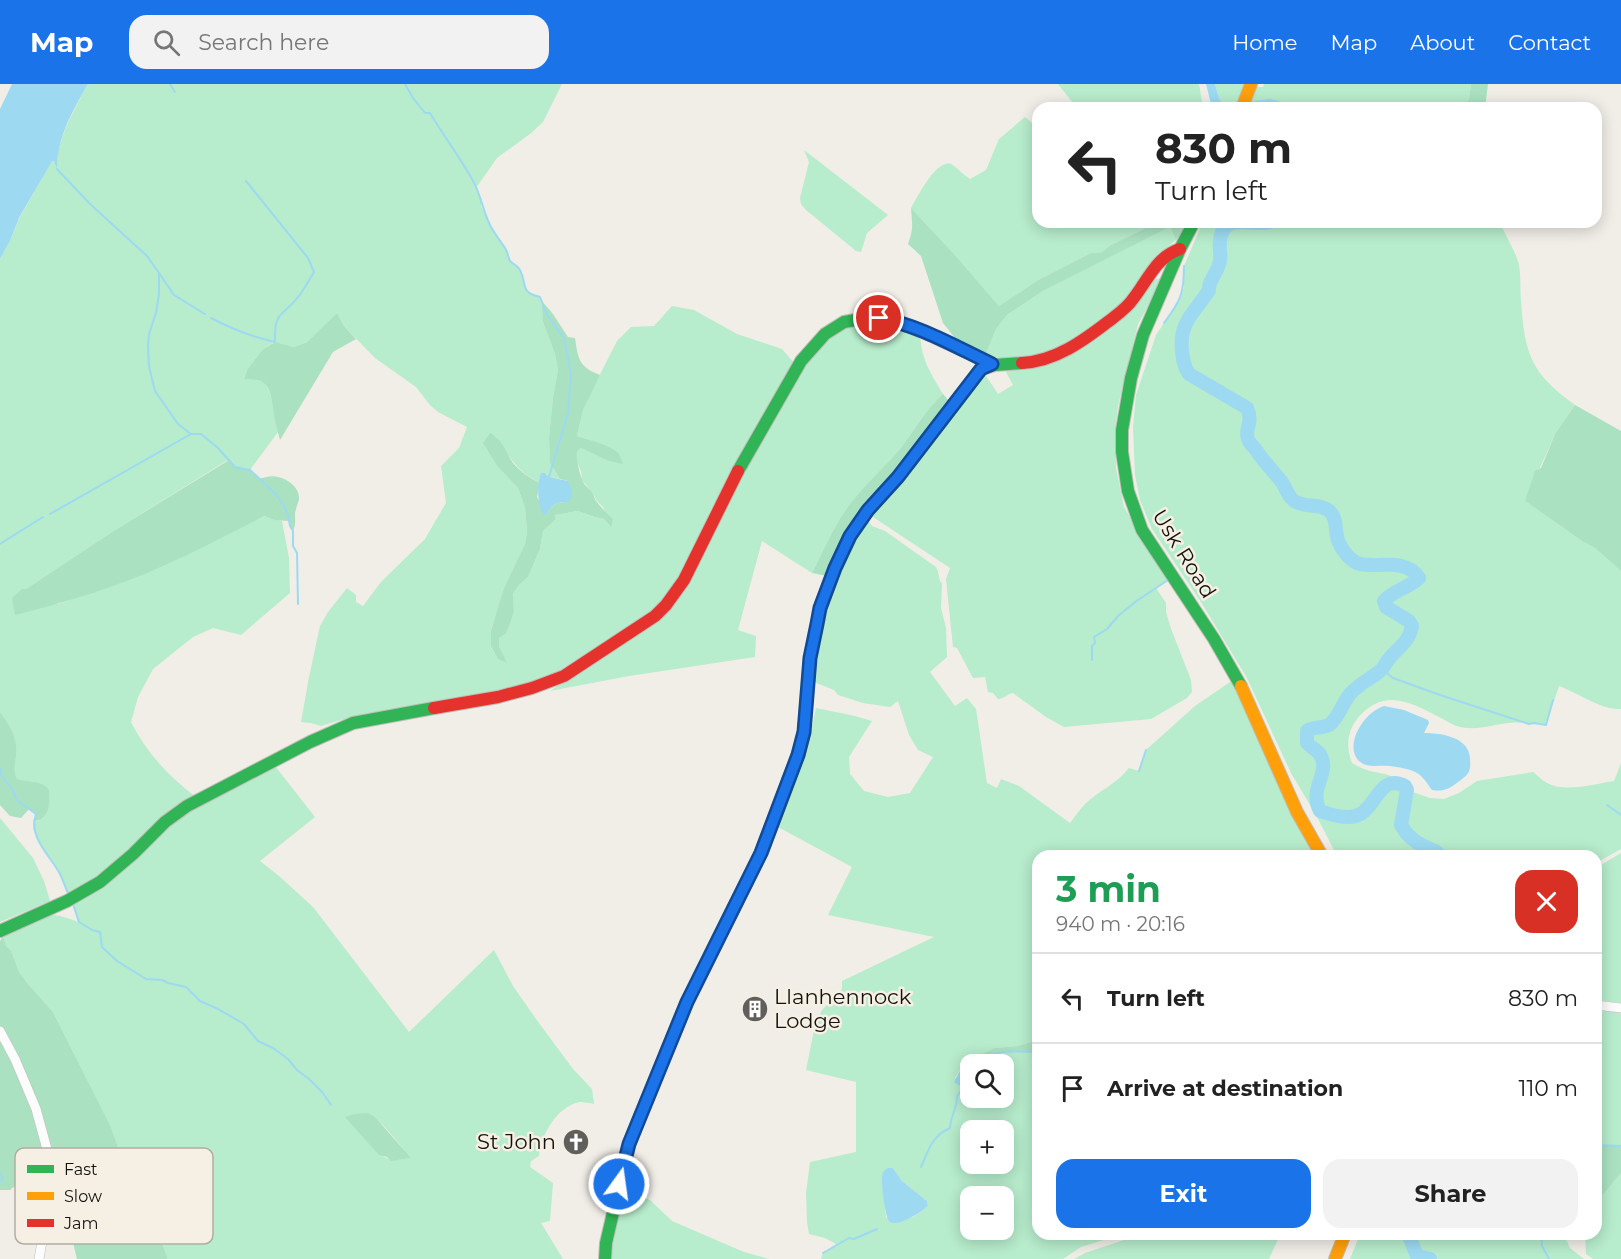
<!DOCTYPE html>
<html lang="en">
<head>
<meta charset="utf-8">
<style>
  :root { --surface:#fff; --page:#f2f2f2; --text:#222; --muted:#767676; --line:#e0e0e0; --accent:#1a73e8 }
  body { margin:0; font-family:Montserrat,sans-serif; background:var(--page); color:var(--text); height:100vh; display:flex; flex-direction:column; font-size:22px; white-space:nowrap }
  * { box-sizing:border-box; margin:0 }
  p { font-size:20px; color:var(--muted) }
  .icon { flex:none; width:33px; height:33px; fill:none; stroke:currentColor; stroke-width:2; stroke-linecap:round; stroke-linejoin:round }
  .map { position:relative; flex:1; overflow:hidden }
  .drawer { position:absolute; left:1032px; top:766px; width:570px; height:390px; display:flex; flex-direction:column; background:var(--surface); border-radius:18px; box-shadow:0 3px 15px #0003 }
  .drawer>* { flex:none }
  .guide { position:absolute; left:1032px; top:18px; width:570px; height:126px; border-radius:18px; box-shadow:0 3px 15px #0003; background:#fff; color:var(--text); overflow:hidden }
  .fabs { position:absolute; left:960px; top:970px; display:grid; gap:12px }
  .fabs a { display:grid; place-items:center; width:54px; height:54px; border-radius:12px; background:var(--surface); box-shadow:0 3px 15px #0003; font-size:30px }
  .pin { position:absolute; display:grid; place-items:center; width:51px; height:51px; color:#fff; margin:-26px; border:3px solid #fff; border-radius:50%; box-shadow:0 2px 6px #0007 }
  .me { position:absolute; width:66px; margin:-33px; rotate:14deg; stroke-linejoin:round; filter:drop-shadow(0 0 4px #0008) }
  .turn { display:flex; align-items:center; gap:21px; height:126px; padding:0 24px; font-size:27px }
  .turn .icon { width:78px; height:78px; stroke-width:2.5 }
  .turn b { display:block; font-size:42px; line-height:51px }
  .round { display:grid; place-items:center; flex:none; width:63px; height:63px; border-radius:18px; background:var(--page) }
  .headline { display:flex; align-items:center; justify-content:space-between; height:102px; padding:0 24px }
  h1 { font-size:36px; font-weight:700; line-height:45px; color:#1e9e55 }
  .button { display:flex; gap:12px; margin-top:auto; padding:12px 24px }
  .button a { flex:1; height:69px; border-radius:18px; background:var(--accent); color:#fff; font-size:24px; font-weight:700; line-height:69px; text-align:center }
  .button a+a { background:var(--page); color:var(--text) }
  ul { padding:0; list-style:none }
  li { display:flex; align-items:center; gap:18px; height:90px; padding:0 24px; border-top:2px solid var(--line) }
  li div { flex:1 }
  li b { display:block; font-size:22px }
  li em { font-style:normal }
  header { display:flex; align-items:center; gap:36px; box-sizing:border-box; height:84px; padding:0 30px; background:var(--accent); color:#fff }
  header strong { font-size:28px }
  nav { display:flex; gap:33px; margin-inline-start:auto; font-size:21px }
  .search { width:420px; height:54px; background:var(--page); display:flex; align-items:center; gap:15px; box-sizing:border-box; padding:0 21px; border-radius:18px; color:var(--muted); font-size:22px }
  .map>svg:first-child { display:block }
</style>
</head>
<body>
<header>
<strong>Map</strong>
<div class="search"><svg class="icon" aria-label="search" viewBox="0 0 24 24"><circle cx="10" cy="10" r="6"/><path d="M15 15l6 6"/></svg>Search here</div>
<nav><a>Home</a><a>Map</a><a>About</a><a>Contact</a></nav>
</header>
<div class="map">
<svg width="1621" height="1175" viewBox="0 0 1621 1175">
  <rect width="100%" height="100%" fill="#f1eee8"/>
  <!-- green -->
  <g fill="#b7eccc" fill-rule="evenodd">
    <path d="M88,0h474l-19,38 -13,12 -33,24 -21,30 6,12 -1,6 10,21 16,23 3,10 10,10 7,21 4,3 9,3 3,8v17l12,32 3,16 -5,27 -4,41 1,25 10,16 -11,-2 -4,-4 -6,5 1,5c-24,-12 -30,-25 -44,-47l-11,10 12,20 21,22 7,20 2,23 -2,13 -21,44 -7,28 -5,10 -1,22 7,11 8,3 -7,-16v-8l12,-17 3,-10 -1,-17 6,-9 9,-8 12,-28 3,-18 12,-11v-5l23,-4 15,6 11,2 6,7 3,-7 -7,-5 -3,-7 -6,-6 -4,-8 -11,-13 -1,-9 -5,-11 1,-8 4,-4 25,12 5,-11 -13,-6 -21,-7 6,-26 5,-12 29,-57 14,-14 23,-1 18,-20 22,4 43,24 45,15 13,15 -86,149 1,4 -11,27 -34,59 -102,68 -36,15 -104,19 -69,11 -33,10 -10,-3 -10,-1 8,-45 11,-51 8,-14 19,-24 9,7v7l7,4 18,-24 44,-43 21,-36 -5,-37 18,-18 8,-21 -29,-15 -8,-7 -14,-18 -41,-29 -31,-32 -7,-13 -30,29 -13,5 -20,-5 -12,8 -15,20 -3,8c6,1 13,0 19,4 10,7 12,38 15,50l-28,38 -15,-3 -6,-7 -3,1 -114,71 -86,57h-4l36,15 63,-21 145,-67 16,5 7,37 1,35 -49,42 -28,-7 -20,9 -40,32 -15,28 -7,25c15,30 38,55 65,75l-85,72 -43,25 -4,-8 -3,-11 -21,-32 -7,-14v-7l6,-1 -4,-39 -18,-2c-5,-13 -2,-12 -1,-24 1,-17 -6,-32 -16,-44v-453l10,-18 9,-22 33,-59 2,1 3,5c1,-31 17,-55 31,-82z"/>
    <path d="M1058,0h141l4,24h-126z"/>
    <path d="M1215,0h30l-11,24h-9l-6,-10z"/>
    <path d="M1264,0h207l-2,15 -6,9h-215l9,-21h6z"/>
    <path d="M1025,33l13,11v94h120l-49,24 -7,6 -11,1 -53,27 -39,26 -44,-51 -44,-47c6,-10 25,-49 40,-44 4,2 14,12 19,15l16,-9 13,-31z"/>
    <path d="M804,66l84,65 -21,18 -6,19 -5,-1 -6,-5 -44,-36 -5,-6 -1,-6 9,-36z"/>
    <path d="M1200,138h300c5,14 15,27 19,43 2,12 1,25 2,37 4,53 10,71 54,103l-20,29 -30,67 57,40 13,7 26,23v138c-21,1 -42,-16 -62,-23l-13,39c-12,-2 -25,-3 -37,-2 -13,1 -27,6 -41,5 -9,0 -17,-4 -25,-9 -32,-16 -58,-33 -86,0 -10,13 -11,29 -5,44 5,3 11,6 18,8 13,3 31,4 37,19l23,8 14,1 15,-6 18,-12 56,-9c5,4 11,10 16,12 17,8 47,0 65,-3l7,-18v86l-25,14v-7h-259l-21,-41 -25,-42 -44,-95 -46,-76 -49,-73 -12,-29 -5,-25 -2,-48 3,-32 20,-60 25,-37 3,-11v-21l17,-40z"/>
    <path d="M1170,143l6,13c-20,14 -27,32 -41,50 -17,22 -41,38 -65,52 -7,3 -13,9 -20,11 -21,7 -44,6 -65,3l11,-27 11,-14 36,-24z"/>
    <path d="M1164,193l-26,47 -20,82 -3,25 1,37 8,39 44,73 -12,8 10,15v9l4,14 21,54 1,12 -5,6 -36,21 -87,8 -18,-10 -33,-24c-6,1 -9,6 -15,6l-5,-6 -5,-1 -3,-15 -12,1 -16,-30 -4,-1 -7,-68 4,-11 -77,-51 -2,-3 7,-9 14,-12 59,-80 33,-40 14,21 15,-9 -8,-15 43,-8 97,-71 9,-11z"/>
    <path d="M861,239l31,1 28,11c2,26 10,37 23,59 -18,16 -29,37 -43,55 -16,19 -35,35 -50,55 -16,21 -26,46 -38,69l-50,-32 -24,89 18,6 -1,21 -126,19 -79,15 97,-64 24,-19 15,-19 35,-69 4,-14 81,-144 29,-31z"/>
    <path d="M869,438l3,4 13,5 51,36c4,7 2,12 6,17l-1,24 5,20 1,29 -17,15 25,34 12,-8 9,11 11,74 10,5 4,-9 18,7 51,37c5,-6 9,-13 15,-19 13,-13 32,-20 44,-36l10,3 7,-21 49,-44 38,-26 57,129 24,47h-276v184l-21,6 -23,2 -30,15 -9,15 14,14h1v6h34v-33h-24c13,-16 32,-14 51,-13l7,-7v189l82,1 -39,12 -18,12h-242l2,-6 13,-9 -11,-6 -16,-4 -2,-12 -1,-29 4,-31 46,-10v-70l-50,-12 9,-45 7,-15 20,-21v-8l92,-44 -106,-22 24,-48 -74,-40 32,-91 6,-28 39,8 17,5 -23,36 1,17 14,17 24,6 22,-4 23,-36 -15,-7 -9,-15 -11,-34 -8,6 -27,-4 -25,-8 -4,-5 -20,-8c3,-28 5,-56 14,-83 7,-27 22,-52 36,-76zM970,1047h34v33h-34zM893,1084l9,13 25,20 1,4c-7,10 -22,15 -33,18l-9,-6 -4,-37zM970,1113h34v33h-34z"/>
    <path d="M275,682l40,51 -55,44 19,15 34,31 96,125 85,-82 19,36 23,33 37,50 19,20 2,15c-4,-1 -10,-2 -14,-2 -23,4 -39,33 -41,54l-8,5 -1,6 23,16 -3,38 -9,2 22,36h-395l-20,-52 -28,-54 -9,-26 -58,-115 -25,-28 -9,-12 -8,-20 -5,-6 -3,-10c14,-7 36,-21 51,-21 8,1 17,4 24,7l-6,-20 115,-92zM375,1033c12,12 25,27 35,41 -23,5 -30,-1 -44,-19z"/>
    <path d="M0,734l33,40 11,23 6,20 -50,21z"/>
    <path d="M1621,769v150l-25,-3v-132z"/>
    <path d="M1596,925l25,2v135l-25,-1z"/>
    <path d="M1621,1089v86h-28l-7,-5 -1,-19 11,-1v-31z"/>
    <path d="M624,1105l26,11 22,21 72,31 25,7h-160l2,-16z"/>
    <path d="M1360,1150l204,1 6,13 14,11h-234z"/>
    <path d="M1139,1151v-1l141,1 -11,24h-195l11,-6z"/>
  </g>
  <!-- forest -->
  <g fill="#aae1c1">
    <path d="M1471,0h17l-3,24h-22l6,-9z"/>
    <path d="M911,124l44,47 44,51 39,-26 53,-27 11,-1 7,-6 49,-24h31l-13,18 -6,-13 -127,64 -36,24 -11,14 -11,27 -26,-13 -16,-20 -22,-67 -13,-12c6,-16 4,-20 3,-36z"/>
    <path d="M542,217l11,13 15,23 7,1c3,21 4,29 25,37l-17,35 -6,26c11,4 35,9 42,18 1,2 3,7 4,10l-17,-4 -25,-12 -4,4c-1,8 3,26 8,33 2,2 5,4 7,7 2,2 2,6 4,9 4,5 12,14 17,18l-2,8 -7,-8 -10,-2 -16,-6 -23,4v5l-12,11 -3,18 -12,28 -9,8 -6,9 1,17 -3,10 -5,12 -7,5v8l8,17 -9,-4 -7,-12v-16l13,-43 21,-44 2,-13 -2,-23 -7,-20 -21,-22 -14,-23 7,-10c12,5 16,20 23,30 8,9 16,15 27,20l-3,14 10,17c5,-10 10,-12 21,-12v-21l-8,-2 -10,-16 -1,-25 4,-41 5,-27 -3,-16 -12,-32z"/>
    <path d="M337,229l7,13 12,13 -23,13 -53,88c-3,-11 -6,-22 -7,-33 -3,-20 -6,-29 -29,-28l3,-9 15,-20 13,-8 19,5 13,-5z"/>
    <path d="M943,310l7,8 -82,103 -41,71 -15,-3c12,-23 22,-48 38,-69 15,-20 34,-36 50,-55 14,-18 25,-39 43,-55z"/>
    <path d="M1575,321l46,26v140l-26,-23 -13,-7 -57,-40 10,-30 6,-3 14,-34z"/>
    <path d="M229,376l6,7 15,3 9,9c6,-2 13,-4 19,-2 10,2 22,11 21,22 -1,5 -3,9 -4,14 0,6 1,12 -2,18l-3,-5 -1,-5 -14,-1 -10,-4c-33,16 -66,34 -100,49 -48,22 -98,37 -150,50l-3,-17 10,-9h4l86,-57z"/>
    <path d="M0,628c10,13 18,26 16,44 -1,11 -3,13 1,23 9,3 21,1 29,8 4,3 3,4 3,9 1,13 -2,23 -16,26l3,-8 -7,-5 -8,9 -11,-2 -10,-11z"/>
    <path d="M3,852l3,10 5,5 8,21 9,12 25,28 58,115 9,26 28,54 20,52h-91l-9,-36 -10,-24 -31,-22 -17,13h-10v-249z"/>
    <path d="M1038,956v5l-7,7c-19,-1 -38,-3 -51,13l-10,-5 24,-12 23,-2z"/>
    <path d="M367,1029l8,4 36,41 -20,3 -4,-4 -8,-2 -34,-38 9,-3z"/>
    <path d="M1596,1061l25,1v27l-25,30z"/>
  </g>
  <!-- water -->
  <g fill="#9ddaf2">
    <path d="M12,0h76c-16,29 -30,50 -31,85l-3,-8h-2l-33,57 -9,23 -10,18v-150z"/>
    <path d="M1206,0h9l4,14 6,10 -14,-4z"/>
    <path d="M541,389h4l4,4 19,4c3,8 7,14 0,21 -11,0 -16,2 -21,12h-4c-6,-9 -6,-32 -2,-41z"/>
    <path d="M1384,622l20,4 24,10 1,3 -5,10c17,0 45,4 46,25 1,14 -1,16 -12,24 -9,7 -15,10 -26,8 -4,-5 -9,-14 -15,-17 -7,-4 -19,-6 -27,-7 -8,-1 -16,1 -24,-1 -15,-5 -15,-22 -8,-35 6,-11 14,-20 26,-24z"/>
    <path d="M970,976l9,5h-9v27h-1l-15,-10 10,-19z"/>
    <path d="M888,1084h5l9,13 25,20 1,4c-4,6 -13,10 -20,14 -4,2 -13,6 -18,3 -5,-3 -9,-40 -8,-46 1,-5 2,-5 6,-8z"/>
  </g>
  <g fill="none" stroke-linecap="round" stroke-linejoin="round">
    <!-- stream -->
    <g stroke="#9ddaf2" stroke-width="2">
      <path d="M170,0l5,8"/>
      <path d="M405,0l8,14 12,15h5c13,22 29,43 42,66 9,15 10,30 18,46 4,8 10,15 15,23 3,4 3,9 5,13 3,3 8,5 10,9 8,15 -1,22 20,27l7,18 17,23 7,36 -3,39 -19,64"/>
      <path d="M57,85l32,34 58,53 12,17v21l-3,19 -7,21 -1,12 1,20 4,17 2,8 23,33 13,10h10l17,14 17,19 15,3 24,22 9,12 5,11 2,11 3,5v15l4,7 1,51"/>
      <path d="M159,189l15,22 31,19"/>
      <path d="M211,234c21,11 41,19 64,24 -1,-32 7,-24 23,-45 6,-7 11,-17 16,-25l-6,-14 -62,-77"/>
      <path d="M1164,239c17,-23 20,-29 20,-57"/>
      <path d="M50,430l141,-80"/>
      <path d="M0,460l43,-27"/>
      <path d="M1092,576v-14l3,-3 -1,-6 13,-8 11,-13 17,-14 33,-22"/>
      <path d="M1382,585l11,9 47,17 89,29 5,-1 12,2 7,-25"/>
      <path d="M0,684l1,7 11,14 3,7 3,5 18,13c-8,24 14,41 24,60 3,6 6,15 9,22"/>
      <path d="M1139,687l7,-21"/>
      <path d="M1607,721l14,10"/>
      <path d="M73,820l6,18 13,8 8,2 2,15 15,14 29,18 16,1 6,3 18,4 14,14 18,8 26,15 14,17 15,7 15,11 9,11 12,9 14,14 8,12"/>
      <path d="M980,981c13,-16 32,-14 51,-13l7,-7"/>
      <path d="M1596,1061l25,1"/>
      <path d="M921,1083c8,-18 11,-31 29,-39 0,-11 8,-21 7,-32l6,-8"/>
      <path d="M0,1089l3,5 -3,3"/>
      <path d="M1541,1150l1,12 7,13"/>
      <path d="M823,1169l26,-15 5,1 23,-10"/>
    </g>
    <!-- river -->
    <g stroke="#9ddaf2" stroke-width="14">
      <path d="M1254,24l16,-2 8,2"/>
      <path d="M1270,138c-20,4 -47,-10 -50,19 -1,7 1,13 0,19 -1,12 -12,20 -11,30 -14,23 -30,31 -27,61 1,9 2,16 7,23l58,34c7,15 -3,21 1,31 1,4 5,7 8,11 8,12 17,21 26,32 3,5 5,11 9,16 10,12 32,3 41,16 5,7 3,15 5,22 1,9 10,21 18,26 15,9 50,-7 64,16 -10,10 -27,13 -35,23l2,6 23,14 3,5c-3,17 -14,21 -24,34 -3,4 -4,8 -8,11 -10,8 -21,13 -30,23 -8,9 -11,24 -21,31 -8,4 -16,1 -22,6v12c4,5 11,7 14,13 9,18 -13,33 -1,55 11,4 31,10 42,2 16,-11 19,-39 43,-27l2,4 -6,35c5,9 13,17 23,21 5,3 9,3 14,7v3"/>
      <path d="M1410,1150l-1,2 8,20 13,3"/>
    </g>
    <defs>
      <g id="street">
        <path d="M1596,921l25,3"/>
        <path d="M0,947l15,28 21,50 15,55 -3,42 -9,53"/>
      </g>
      <g id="fast">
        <path d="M1194,138l-14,27 -37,86 -12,43 -9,52v22l6,39 14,39 72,109 27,47"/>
        <path d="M738,387l63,-110 24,-27 19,-12 23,-4 28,3 24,9 73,34"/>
        <path d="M800,665l4,-17 6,-74 10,-50 15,-40 15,-32 18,-26 30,-33 83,-108 14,-4 27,-2"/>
        <path d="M0,847l67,-30 33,-19 33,-28 32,-32 22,-16 123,-64 43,-19 81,-15"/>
        <path d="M605,1175l1,-16 23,-99 58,-142 9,-17"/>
      </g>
      <g id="slow">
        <path d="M1242,24l9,-24"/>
        <path d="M1241,602l56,126 25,44"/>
        <path d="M1335,1175l10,-25"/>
      </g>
      <g id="jam">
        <path d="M1022,279c34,-2 61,-22 87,-42 9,-7 18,-13 24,-22 15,-19 23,-42 47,-50"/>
        <path d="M434,624l64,-11 34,-9 32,-12 91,-60 11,-11 18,-25 54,-109"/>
        <path d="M696,901l65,-132 39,-104"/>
      </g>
    </defs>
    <!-- street casing -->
    <use href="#street" stroke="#c0beb9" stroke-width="10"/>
    <!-- fast casing -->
    <use href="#fast" stroke="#c0beb9" stroke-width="14"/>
    <!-- slow casing -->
    <use href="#slow" stroke="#c0beb9" stroke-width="14"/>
    <!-- jam casing -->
    <use href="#jam" stroke="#c0beb9" stroke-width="14"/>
    <!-- street -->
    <use href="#street" stroke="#fdfcfc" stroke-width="9"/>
    <!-- fast -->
    <use href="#fast" stroke="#30b455" stroke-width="12"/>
    <!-- slow -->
    <use href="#slow" stroke="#ff9f0a" stroke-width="12"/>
    <!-- jam -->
    <use href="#jam" stroke="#e5322d" stroke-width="12"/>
  </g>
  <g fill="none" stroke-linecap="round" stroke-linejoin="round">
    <defs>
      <path id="route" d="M619,1100l10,-40 58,-142 74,-149 37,-98 6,-23 6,-74 7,-34 3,-16 15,-40 15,-32 18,-26 30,-33 83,-108 11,-5c-36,-17 -73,-39 -113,-46"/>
    </defs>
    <!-- route casing -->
    <use href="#route" stroke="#114b97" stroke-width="15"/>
    <!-- route -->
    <use href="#route" stroke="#1a73e8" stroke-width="10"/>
  </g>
  <!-- icons -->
  <defs>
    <symbol id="building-disc" viewBox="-11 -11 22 22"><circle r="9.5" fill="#615f5b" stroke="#f5efe4"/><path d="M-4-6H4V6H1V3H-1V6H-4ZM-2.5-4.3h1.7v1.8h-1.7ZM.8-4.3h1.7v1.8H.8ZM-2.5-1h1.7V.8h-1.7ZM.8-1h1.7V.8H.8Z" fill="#fff"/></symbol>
    <symbol id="church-disc" viewBox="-11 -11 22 22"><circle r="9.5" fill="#615f5b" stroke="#f5efe4"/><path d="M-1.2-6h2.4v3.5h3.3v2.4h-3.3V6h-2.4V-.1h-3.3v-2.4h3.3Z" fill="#fff"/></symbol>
  </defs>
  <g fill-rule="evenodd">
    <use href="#building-disc" x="740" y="910" width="30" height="30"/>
    <use href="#church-disc" x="561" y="1043" width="30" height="30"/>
  </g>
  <g text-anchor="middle" stroke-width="5" stroke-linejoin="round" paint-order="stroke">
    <!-- street labels -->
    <g font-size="21" fill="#14120f" stroke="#f5efe4">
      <text transform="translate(1184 470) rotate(58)" y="7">Usk Road</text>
    </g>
    <!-- poi labels -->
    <g font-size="21" fill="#14120f" stroke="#f5efe4" text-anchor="start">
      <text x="774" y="920">Llanhennock<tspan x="774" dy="24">Lodge</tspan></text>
      <text x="556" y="1065" text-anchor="end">St John</text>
    </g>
  </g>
  <!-- legend -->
  <rect x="15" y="1064" width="198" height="96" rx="9" fill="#f5efe4" stroke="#b2ada4" stroke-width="1.5"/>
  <rect x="27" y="1081" width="27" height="8" fill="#30b455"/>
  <rect x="27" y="1108" width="27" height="8" fill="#ff9f0a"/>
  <rect x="27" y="1135" width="27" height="8" fill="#e5322d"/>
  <g font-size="16" fill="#14120f">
    <text x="64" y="1091">Fast</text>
    <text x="64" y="1118">Slow</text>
    <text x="64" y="1145">Jam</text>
  </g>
</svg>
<div class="fabs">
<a><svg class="icon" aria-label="search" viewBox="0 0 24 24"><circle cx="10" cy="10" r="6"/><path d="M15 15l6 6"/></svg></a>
<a>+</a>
<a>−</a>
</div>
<div class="pin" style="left:879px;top:234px;background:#d93025"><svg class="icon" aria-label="arrive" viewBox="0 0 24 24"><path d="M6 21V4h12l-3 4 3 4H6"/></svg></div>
<svg class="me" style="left:619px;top:1100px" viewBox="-20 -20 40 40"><circle r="17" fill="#1a73e8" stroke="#fff" stroke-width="3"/><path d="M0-11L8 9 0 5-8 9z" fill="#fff"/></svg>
<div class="guide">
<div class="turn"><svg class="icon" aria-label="left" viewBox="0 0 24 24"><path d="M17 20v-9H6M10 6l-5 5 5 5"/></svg><div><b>830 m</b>Turn left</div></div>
</div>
<section class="drawer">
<div class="headline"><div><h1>3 min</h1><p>940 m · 20:16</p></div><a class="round" style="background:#d93025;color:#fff"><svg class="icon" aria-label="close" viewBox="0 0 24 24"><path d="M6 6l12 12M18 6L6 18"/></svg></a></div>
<ul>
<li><svg class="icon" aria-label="left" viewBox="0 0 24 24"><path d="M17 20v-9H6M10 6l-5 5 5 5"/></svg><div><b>Turn left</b></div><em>830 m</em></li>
<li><svg class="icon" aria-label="arrive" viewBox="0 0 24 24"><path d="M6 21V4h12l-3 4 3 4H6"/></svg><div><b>Arrive at destination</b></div><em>110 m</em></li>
</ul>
<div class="button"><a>Exit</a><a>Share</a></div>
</section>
</div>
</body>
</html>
